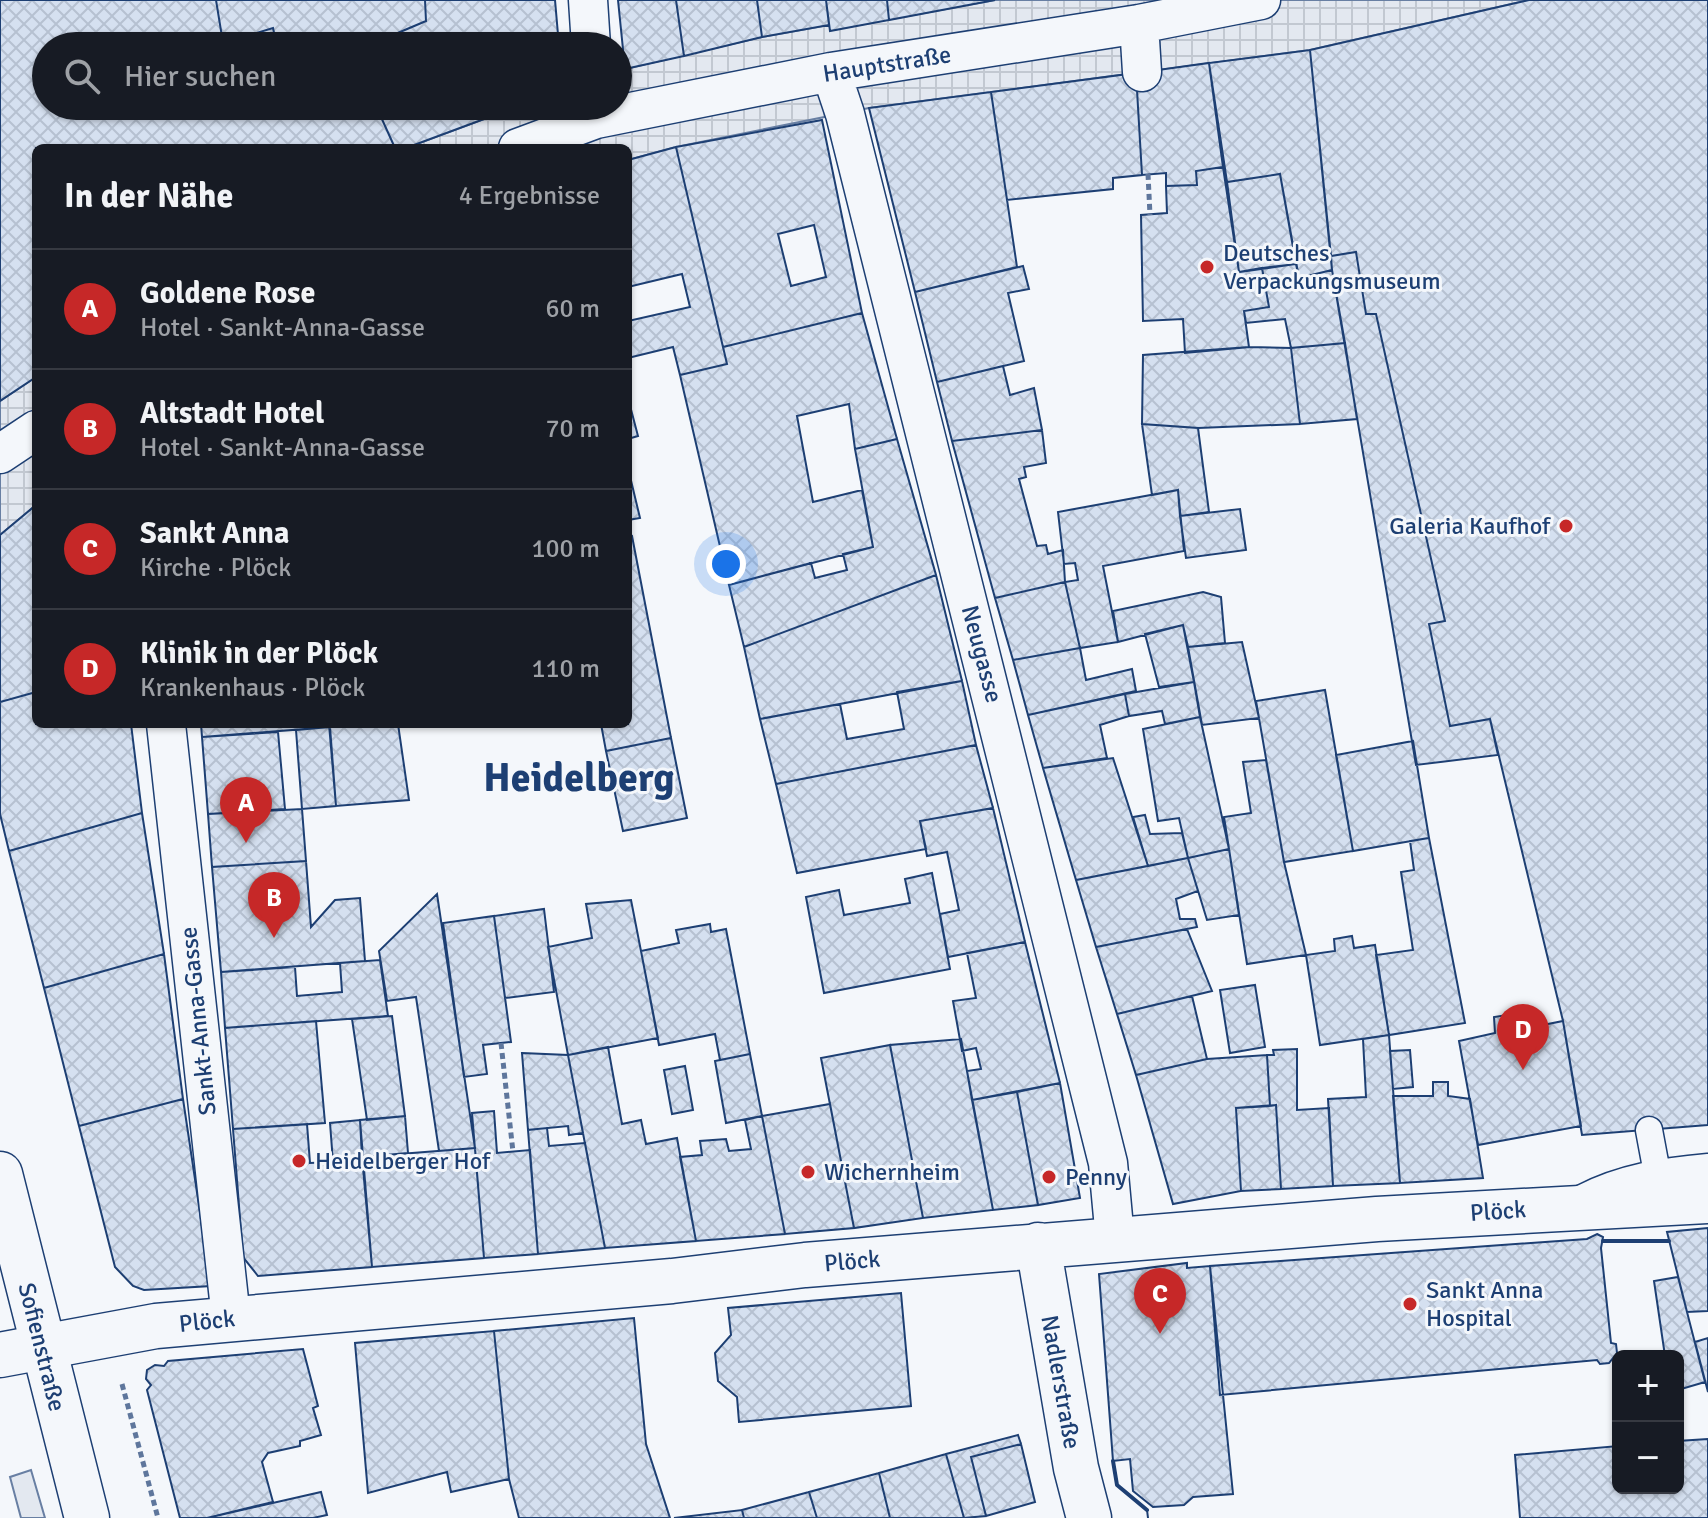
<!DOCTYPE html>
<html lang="de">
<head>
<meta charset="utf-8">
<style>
	:root { --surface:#171b24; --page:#20242c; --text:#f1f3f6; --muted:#9ea1a6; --line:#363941; --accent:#c62828 }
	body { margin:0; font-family:Signika,sans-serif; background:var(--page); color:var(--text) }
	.controls { position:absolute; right:24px; bottom:24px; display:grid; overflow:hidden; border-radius:12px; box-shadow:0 2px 6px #0004 }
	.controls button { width:72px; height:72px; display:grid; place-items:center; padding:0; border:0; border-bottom:2px solid var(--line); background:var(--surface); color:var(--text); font:40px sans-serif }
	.you { position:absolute; left:726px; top:564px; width:28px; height:28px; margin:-20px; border:6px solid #fff; border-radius:50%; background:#1a73e8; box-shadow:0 0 0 12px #1a73e833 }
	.badge { display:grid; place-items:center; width:52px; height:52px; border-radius:50%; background:var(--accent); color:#fff; font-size:26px; font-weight:700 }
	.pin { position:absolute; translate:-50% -66px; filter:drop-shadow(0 2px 4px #0008) }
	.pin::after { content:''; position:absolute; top:42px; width:28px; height:24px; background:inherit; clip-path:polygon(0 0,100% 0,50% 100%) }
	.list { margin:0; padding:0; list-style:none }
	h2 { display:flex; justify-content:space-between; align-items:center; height:104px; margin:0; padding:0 32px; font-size:34px }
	h2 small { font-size:26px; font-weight:400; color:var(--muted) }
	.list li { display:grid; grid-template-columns:52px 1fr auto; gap:24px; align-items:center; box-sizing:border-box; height:120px; padding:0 32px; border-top:2px solid var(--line) }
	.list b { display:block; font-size:30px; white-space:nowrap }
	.list p { margin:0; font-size:26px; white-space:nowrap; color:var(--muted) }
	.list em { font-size:26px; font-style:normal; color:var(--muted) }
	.icon { flex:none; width:44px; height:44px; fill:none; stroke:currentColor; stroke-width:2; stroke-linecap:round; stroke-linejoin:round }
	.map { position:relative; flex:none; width:1708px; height:1518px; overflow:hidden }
	.search { position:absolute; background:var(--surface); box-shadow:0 2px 6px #0004; left:32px; top:32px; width:600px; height:88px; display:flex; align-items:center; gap:20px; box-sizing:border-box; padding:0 28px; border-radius:44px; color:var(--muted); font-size:30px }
	.panel { position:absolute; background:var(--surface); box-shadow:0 2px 6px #0004; left:32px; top:144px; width:600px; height:584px; border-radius:12px }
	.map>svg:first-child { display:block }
	.parking { fill:#e3e8f0; stroke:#687fa3; stroke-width:2 }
	.plaza { fill:url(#plaza-grid); stroke:#687fa3; stroke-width:2 }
	.building { fill:url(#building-cross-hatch); stroke:#1d3f73; stroke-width:2; fill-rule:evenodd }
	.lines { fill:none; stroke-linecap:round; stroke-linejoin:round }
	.service-casing { stroke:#1d3f73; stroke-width:29 }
	.pedestrian-casing { stroke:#1d3f73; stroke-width:41 }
	.minor-casing { stroke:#1d3f73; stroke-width:47 }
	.primary-casing { stroke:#1d3f73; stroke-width:47 }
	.path { stroke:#5e769c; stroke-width:5; stroke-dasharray:6 4; stroke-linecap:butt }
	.service { stroke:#f4f7fb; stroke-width:26 }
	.pedestrian { stroke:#f4f7fb; stroke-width:38 }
	.minor { stroke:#f4f7fb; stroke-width:44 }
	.primary { stroke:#f4f7fb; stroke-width:44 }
	.fence { stroke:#1d3f73; stroke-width:2; stroke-dasharray:10 4; stroke-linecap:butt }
	.wall { stroke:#1d3f73; stroke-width:4 }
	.poi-dot { fill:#c62828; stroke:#f4f7fb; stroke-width:3 }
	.labels { text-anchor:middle; stroke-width:6; stroke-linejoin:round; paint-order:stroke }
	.street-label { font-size:24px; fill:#1d3f73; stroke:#f4f7fb }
	.poi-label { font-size:24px; fill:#1d3f73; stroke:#f4f7fb; text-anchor:start }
	.town-label { font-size:40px; font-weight:bold; fill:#1d3f73; stroke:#f4f7fb }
</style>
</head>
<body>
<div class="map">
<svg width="1708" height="1518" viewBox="0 0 1708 1518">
	<defs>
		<pattern id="plaza-grid" width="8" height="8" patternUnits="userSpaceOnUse" patternTransform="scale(2)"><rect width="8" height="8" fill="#e3e8f0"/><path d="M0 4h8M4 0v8" fill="none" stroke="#c2c8d1"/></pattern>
		<pattern id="building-cross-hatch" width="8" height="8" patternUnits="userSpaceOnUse" patternTransform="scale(2)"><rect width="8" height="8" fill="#d5e0f0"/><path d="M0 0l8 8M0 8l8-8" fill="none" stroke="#b6c1d1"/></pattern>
	</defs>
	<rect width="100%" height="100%" fill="#f4f7fb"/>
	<!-- parking -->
	<path class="parking" d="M31 1470 45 1518H21L10 1477Z"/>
	<!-- plaza -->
	<path class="plaza" d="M995 0H1529L1310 50 869 108 676 147 628 160V148H406L519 106H618V71L625 69 762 37 829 25 831 30Z
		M36 377V505L0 535V401Z"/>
	<!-- building -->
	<path class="building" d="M0 0H216L223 43 273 28 277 46H46V106H376L395 148H36V377L0 401Z
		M216 0H425L426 21 367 46H277L273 28 223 43Z
		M425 0H555L559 46H367L426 21Z
		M618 0H676L684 56 625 69Z
		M676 0H757L762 37 684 56Z
		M757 0H826L829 25 762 37Z
		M826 0H887L889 20 830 31Z
		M887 0H995L889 20Z
		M1529 0H1708V1125L1582 1135 1563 1021 1490 719 1450 726 1429 624 1445 621 1376 314H1366L1356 252 1331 256 1310 50Z
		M1310 50 1332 270 1299 278 1280 174 1227 182 1209 63Z
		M1209 63 1223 167 1196 171 1197 185 1166 186V173L1142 175 1136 73Z
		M1136 73 1142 175 1113 178V189L1007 200 991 92Z
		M991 92 1017 267 915 292 869 108Z
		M376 106H519L406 148H395Z
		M822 120 862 313 723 347 676 147ZM814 225 826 277 791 286 778 234Z
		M676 147 727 364 680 375 673 347 628 358V321L690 307 682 274 628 287V160Z
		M1223 167 1239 272 1262 268 1269 307 1244 311 1249 347 1185 353 1183 319 1143 321 1141 215 1167 213 1166 186 1197 185 1196 171Z
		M1280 174 1296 264 1239 272 1227 182Z
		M1356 252 1366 314H1376L1445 621 1429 624 1450 726 1490 719 1498 755 1416 765 1332 270 1331 256Z
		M1296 264 1299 278 1332 270 1345 343 1291 348 1285 319 1246 323 1244 311 1269 307 1262 268Z
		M1023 266 1029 289 1008 293 1024 361 937 382 915 292Z
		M862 313 897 439 855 449 849 404 797 416 813 502 862 490 873 547 729 585 680 375 727 364 723 347Z
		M1345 343 1357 419 1300 424 1291 348Z
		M1249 347 1291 348 1300 424 1198 428 1142 424 1143 355Z
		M1003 366 1010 395 1034 388 1042 430 952 441 937 382Z
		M628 398 638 436 628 439Z
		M1142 424 1198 428 1209 512 1180 516 1178 490 1152 495Z
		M1042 430 1046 463 1024 467 1026 477 1019 479 1037 546 1046 545 1048 554 1063 550 1065 582 995 598 952 441Z
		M897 439 936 575 744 647 729 585 811 563 815 578 847 570 843 554 873 547 855 449Z
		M628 468 640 518 628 520Z
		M1178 490 1184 551 1103 566 1118 642 1080 648 1065 582 1078 580 1075 563 1064 564 1058 512Z
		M36 505V692L0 702V535Z
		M1240 509 1246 550 1186 558 1180 516Z
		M632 536 671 738 606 751 601 724H628V537Z
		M936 575 962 681 760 719 744 647Z
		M1065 582 1080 648 1013 660 995 598Z
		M1203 592 1221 597 1225 643 1188 647 1183 625 1118 642 1113 611Z
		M1183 625 1194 682 1159 687 1145 634Z
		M1242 642 1259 718 1202 725 1188 647Z
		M1080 648 1086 680 1132 669 1136 691 1028 715 1013 660Z
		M962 681 976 745 776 784 760 719 840 704 847 739 904 729 897 692Z
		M1194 682 1200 717 1165 724 1162 711 1129 716 1125 694Z
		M1325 690 1353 851 1284 862 1256 701Z
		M36 692V724H131L142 813 9 851 0 814V702Z
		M1125 694 1129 716 1100 725 1107 758 1043 768 1028 715Z
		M1200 717 1229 849 1188 858 1179 818 1158 821 1143 729Z
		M201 724H329L330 727 202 737Z
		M329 724H398L409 800 336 806Z
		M330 727 336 806 302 809 296 730Z
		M278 732 285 809 208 814 202 737Z
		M671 738 687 818 623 831 606 751Z
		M1413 741 1429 838 1353 851 1336 755Z
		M976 745 993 808 920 821 926 849 797 873 776 784Z
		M1113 758 1148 866 1076 880 1043 768Z
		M1266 760 1284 862 1306 955 1247 964 1224 817 1251 813 1243 762Z
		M993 808 1025 942 948 957 940 914 959 910 947 852 927 856 920 821Z
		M302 809 306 861 212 867 208 814Z
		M142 813 164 954 44 988 9 851Z
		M1145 815 1150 834 1182 833 1188 858 1148 866 1133 817Z
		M1429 838 1465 1023 1389 1035 1376 955 1413 950 1401 872 1414 870 1410 841Z
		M1229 849 1239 915 1207 920 1188 858Z
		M1188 858 1198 891 1176 899 1180 919H1195L1197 927 1096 947 1076 880Z
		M306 861 311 927 335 900 360 898 365 961 221 972 212 867Z
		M932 873 950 969 824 993 806 897 839 890 844 915 910 903 905 879Z
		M437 894 475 1148 439 1151 416 997 387 1001 379 951Z
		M631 900 658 1038 568 1055 548 947 592 938 586 904Z
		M544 909 554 992 505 998 494 916Z
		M494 916 511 1042 483 1045 487 1074 464 1077 443 923Z
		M710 924 711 932 726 929 750 1054 720 1060 715 1034 659 1045 641 951 679 943 676 930Z
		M1187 929 1212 991 1117 1014 1096 947Z
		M1352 936 1354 948 1375 945 1389 1035 1320 1045 1306 955 1335 951 1334 939Z
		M1025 942 1060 1083 972 1100 967 1071 981 1069 976 1048 962 1051 953 1001 976 998 967 953Z
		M164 954 183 1099 79 1126 44 988Z
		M380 960 388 1016 225 1028 221 972 295 967 297 996 342 992 340 963Z
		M1255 985 1265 1047 1230 1053 1220 990Z
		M1192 996 1207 1059 1136 1075 1117 1014Z
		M1526 1012 1528 1028 1563 1021 1581 1126 1478 1145 1459 1041 1495 1033 1494 1017Z
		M392 1016 405 1116 367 1120 352 1019Z
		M316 1021 325 1123 233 1129 225 1028Z
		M1389 1035 1400 1183 1333 1186 1328 1099 1366 1097 1363 1039Z
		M961 1039 993 1210 923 1218 890 1045Z
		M890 1045 923 1218 854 1228 821 1058Z
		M608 1047 622 1124 641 1120 646 1144 677 1138 696 1241 605 1248 568 1055Z
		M1297 1049V1110L1329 1108 1333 1186 1281 1189 1276 1105 1270 1106 1267 1055H1274L1273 1050Z
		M1410 1050 1413 1087 1393 1089 1390 1051Z
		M522 1053 568 1055 583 1133 569 1135 568 1126 528 1130Z
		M750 1054 762 1116 726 1123 715 1061Z
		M1267 1055 1270 1106 1236 1108 1241 1191 1173 1204 1136 1075 1207 1059Z
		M685 1066 693 1110 672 1114 664 1070Z
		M1433 1082H1448V1096L1470 1099 1483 1178 1400 1183 1393 1096H1433Z
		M1060 1083 1080 1198 1038 1205 1017 1092Z
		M1017 1092 1038 1205 993 1210 972 1100Z
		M183 1099 211 1286 144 1290 133 1286 115 1267 79 1126Z
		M830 1104 854 1228 785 1234 762 1116Z
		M1276 1105 1281 1189 1241 1191 1236 1108Z
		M494 1111 497 1153 530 1150 538 1254 484 1258 472 1113Z
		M405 1116 408 1153 362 1157 360 1120Z
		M762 1116 785 1234 696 1241 680 1157 702 1155 700 1141 726 1139 729 1151 751 1149 745 1120Z
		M360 1120 372 1267 258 1276 243 1257 233 1129 307 1124 310 1163 333 1162 330 1123Z
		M547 1128 549 1146 585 1143 605 1248 538 1254 528 1130Z
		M475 1148 484 1258 372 1267 362 1157Z
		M1708 1228V1311L1687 1312 1667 1232Z
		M1597 1234 1603 1237 1601 1248 1611 1343 1616 1344 1617 1353 1609 1363 1600 1364 1597 1360 1220 1395 1210 1266 1587 1239Z
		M1187 1263V1268L1210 1266 1233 1494 1193 1497 1184 1505 1153 1507 1133 1491 1130 1459 1113 1461 1099 1274Z
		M1678 1277 1705 1382 1678 1390V1356H1665L1654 1281Z
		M901 1293 911 1406 739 1422 737 1397 718 1381 715 1353 731 1335 728 1308Z
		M634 1318 646 1444 670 1518H519L509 1479 494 1331Z
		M494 1331 509 1479 451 1492 447 1472 368 1493 355 1343Z
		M1708 1338V1392L1695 1342Z
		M303 1349 318 1406 313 1408 321 1435 300 1441V1446L268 1453 262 1462 273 1502 207 1518H180L147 1390 151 1385 146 1379 147 1370 155 1365 164 1366 168 1361Z
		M1018 1435 1021 1444 971 1457 986 1516 964 1518 946 1454Z
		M1708 1439V1518H1520L1515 1455 1618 1446V1488H1678V1441Z
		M1021 1444 1035 1502 986 1516 971 1457Z
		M946 1454 964 1518H890L879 1473Z
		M879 1473 890 1518H817L809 1492Z
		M321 1492 327 1515 313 1518H207Z
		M809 1492 817 1518H744L742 1510Z
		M742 1510 744 1518H674Z"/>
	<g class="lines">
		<!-- service casing -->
		<g class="service-casing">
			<path id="service" d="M1649 1130 1660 1189
				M1582 1198C1622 1177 1664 1171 1708 1167"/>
		</g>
		<!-- pedestrian casing -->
		<g class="pedestrian-casing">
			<path id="pedestrian" d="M588 0 591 46
				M1139 24 1142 72
				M831 72 845 114 1108 1163 1115 1239
				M518 148 596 119 831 72 1139 24 1261 0
				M0 454 36 430
				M166 724 231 1318"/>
		</g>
		<!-- minor casing -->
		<g class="minor-casing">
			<path id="minor" d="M1038 1245 1076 1468 1089 1518
				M0 1355 156 1326 672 1281 805 1265 1377 1219 1708 1201"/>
		</g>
		<!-- primary casing -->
		<g class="primary-casing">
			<path id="primary" d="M0 1174 87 1518"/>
		</g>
		<!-- path -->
		<path class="path" d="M1148 174 1150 215
			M501 1043 513 1152
			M122 1384 158 1518"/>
		<!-- service -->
		<use href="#service" class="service"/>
		<!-- pedestrian -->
		<use href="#pedestrian" class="pedestrian"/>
		<!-- minor -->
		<use href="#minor" class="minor"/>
		<!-- primary -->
		<use href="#primary" class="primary"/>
		<!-- fence -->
		<path class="fence" d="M1147 1510 1148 1518"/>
		<!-- wall -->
		<path class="wall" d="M1603 1241H1669
			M1113 1461 1117 1485 1147 1510"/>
	</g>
	<!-- markers -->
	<g class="poi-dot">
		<circle cx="1207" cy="267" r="8"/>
		<circle cx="1566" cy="526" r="8"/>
		<circle cx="299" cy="1161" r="8"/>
		<circle cx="808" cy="1172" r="8"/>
		<circle cx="1049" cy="1177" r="8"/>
		<circle cx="1410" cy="1304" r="8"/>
	</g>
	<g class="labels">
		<!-- street labels -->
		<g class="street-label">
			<text transform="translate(887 64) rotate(-9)" y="8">Hauptstraße</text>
			<text transform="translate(982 654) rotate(75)" y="8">Neugasse</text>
			<text transform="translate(198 1021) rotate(-96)" y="8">Sankt-Anna-Gasse</text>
			<text transform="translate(1498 1211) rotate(-4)" y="8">Plöck</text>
			<text transform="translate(852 1261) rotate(-5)" y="8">Plöck</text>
			<text transform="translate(207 1321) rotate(-6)" y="8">Plöck</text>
			<text transform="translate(42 1347) rotate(76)" y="8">Sofienstraße</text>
			<text transform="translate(1061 1382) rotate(80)" y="8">Nadlerstraße</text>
		</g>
		<!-- poi labels -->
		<g class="poi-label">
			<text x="1223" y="261">Deutsches<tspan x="1223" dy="28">Verpackungsmuseum</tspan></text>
			<text x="1550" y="534" text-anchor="end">Galeria Kaufhof</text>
			<text x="315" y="1169">Heidelberger Hof</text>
			<text x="824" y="1180">Wichernheim</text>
			<text x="1065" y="1185">Penny</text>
			<text x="1426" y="1298">Sankt Anna<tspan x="1426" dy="28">Hospital</tspan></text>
		</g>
		<!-- town labels -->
		<g class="town-label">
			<text x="579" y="791">Heidelberg</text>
		</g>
	</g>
</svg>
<div class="controls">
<button>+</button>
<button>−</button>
</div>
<div class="you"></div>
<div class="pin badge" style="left:246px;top:843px">A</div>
<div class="pin badge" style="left:274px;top:938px">B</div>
<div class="pin badge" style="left:1160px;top:1334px">C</div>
<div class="pin badge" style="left:1523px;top:1070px">D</div>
<div class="search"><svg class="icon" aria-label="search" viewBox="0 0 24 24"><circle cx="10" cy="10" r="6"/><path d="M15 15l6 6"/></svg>Hier suchen</div>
<section class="panel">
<h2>In der Nähe<small>4 Ergebnisse</small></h2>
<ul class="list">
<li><span class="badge">A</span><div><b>Goldene Rose</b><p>Hotel · Sankt-Anna-Gasse</p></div><em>60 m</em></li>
<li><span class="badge">B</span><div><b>Altstadt Hotel</b><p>Hotel · Sankt-Anna-Gasse</p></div><em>70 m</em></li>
<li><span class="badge">C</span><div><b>Sankt Anna</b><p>Kirche · Plöck</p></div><em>100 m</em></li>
<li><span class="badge">D</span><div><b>Klinik in der Plöck</b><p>Krankenhaus · Plöck</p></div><em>110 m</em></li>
</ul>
</section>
</div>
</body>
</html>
